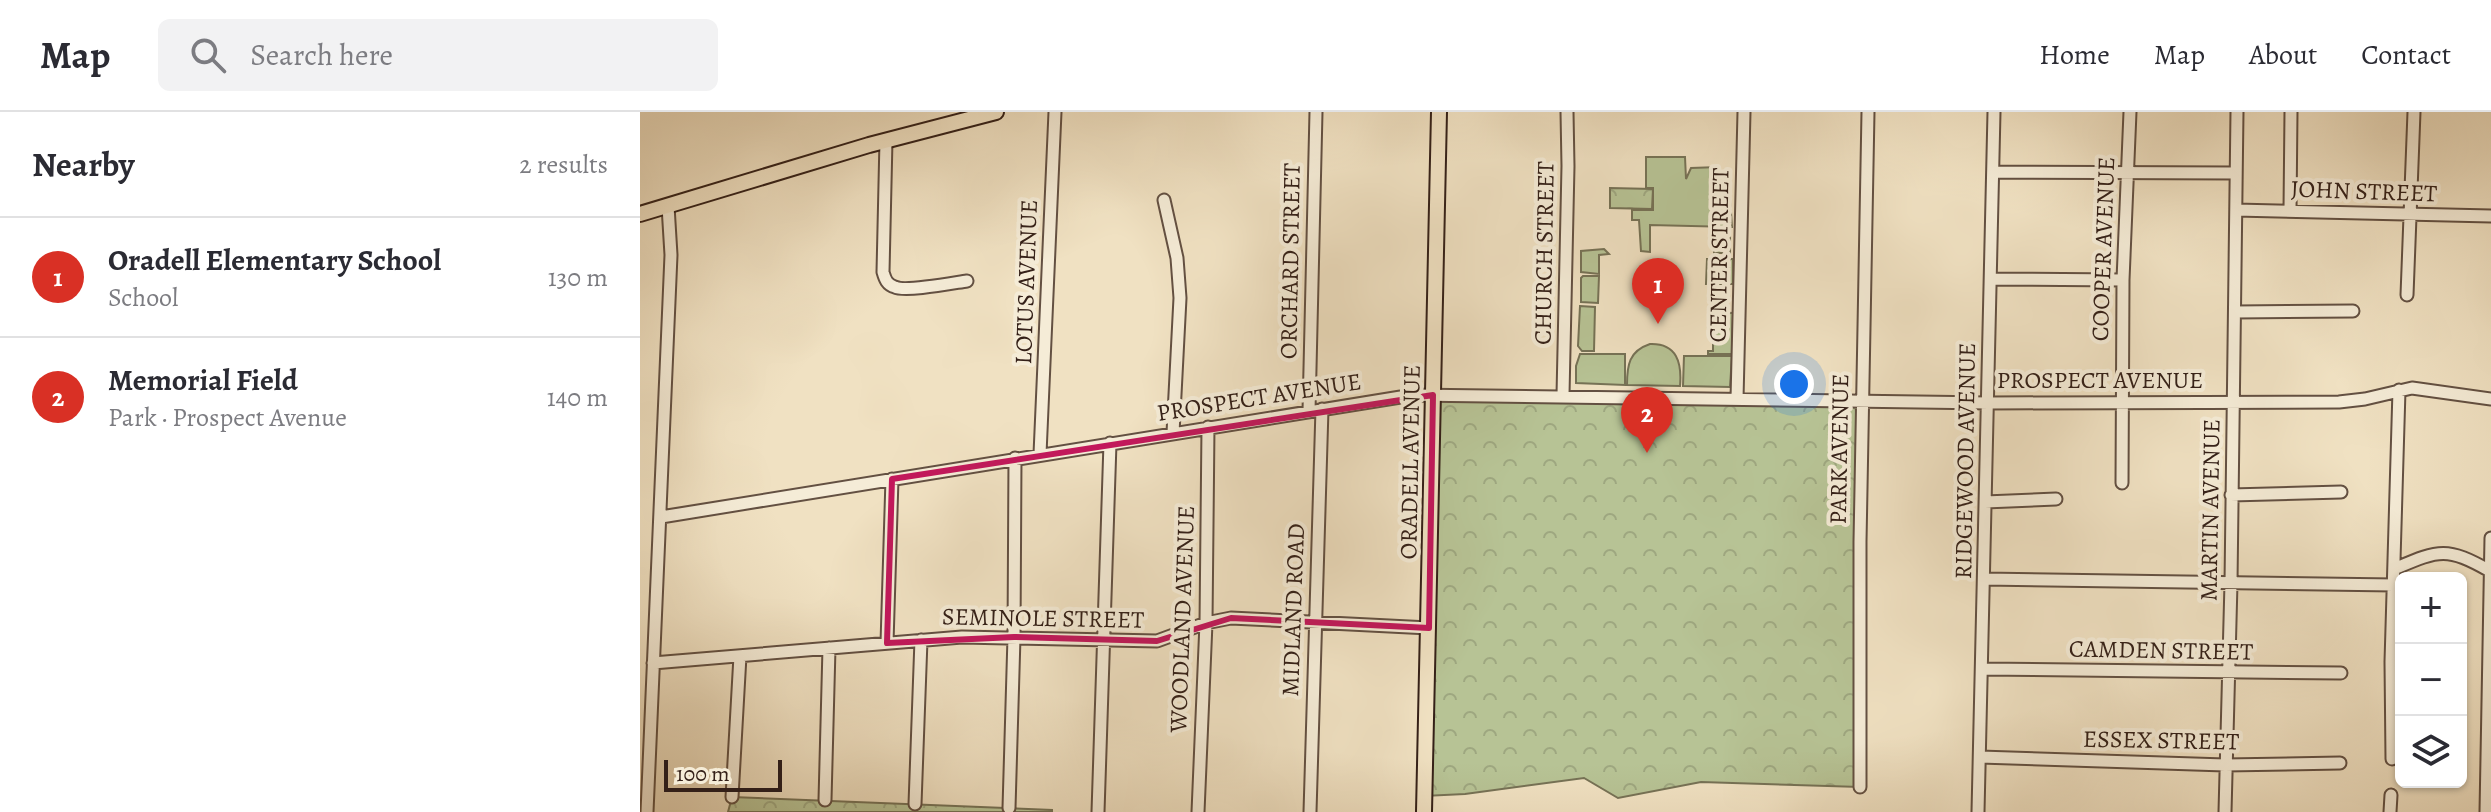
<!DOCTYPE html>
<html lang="en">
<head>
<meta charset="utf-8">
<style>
	:root { --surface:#fff; --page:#f2f2f3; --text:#2b2b33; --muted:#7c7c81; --line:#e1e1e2; --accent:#d93025 }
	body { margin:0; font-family:Alegreya,serif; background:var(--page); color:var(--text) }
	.controls { position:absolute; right:24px; bottom:24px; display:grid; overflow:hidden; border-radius:12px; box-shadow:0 2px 6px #0004 }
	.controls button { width:72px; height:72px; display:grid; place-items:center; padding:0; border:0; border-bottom:2px solid var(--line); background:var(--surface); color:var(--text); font:40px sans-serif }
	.scale { position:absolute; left:24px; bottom:20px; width:118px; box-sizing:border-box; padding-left:8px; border:4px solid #342018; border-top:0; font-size:22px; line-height:28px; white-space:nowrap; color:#342018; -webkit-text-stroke:6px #f5ecd7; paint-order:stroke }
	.you { position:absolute; left:1154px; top:272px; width:28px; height:28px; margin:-20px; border:6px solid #fff; border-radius:50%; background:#1a73e8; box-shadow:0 0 0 12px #1a73e833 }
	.badge { display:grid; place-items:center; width:52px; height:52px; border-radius:50%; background:var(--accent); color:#fff; font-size:26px; font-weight:700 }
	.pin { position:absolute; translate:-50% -66px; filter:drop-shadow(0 2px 4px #0008) }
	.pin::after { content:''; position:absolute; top:42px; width:28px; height:24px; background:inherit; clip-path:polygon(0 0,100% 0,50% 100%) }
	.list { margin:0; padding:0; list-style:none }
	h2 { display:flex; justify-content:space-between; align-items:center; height:104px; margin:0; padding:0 32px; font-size:34px }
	h2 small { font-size:26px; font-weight:400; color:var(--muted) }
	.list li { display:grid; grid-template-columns:52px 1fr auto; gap:24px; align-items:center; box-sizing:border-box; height:120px; padding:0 32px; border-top:2px solid var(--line) }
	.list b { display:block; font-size:30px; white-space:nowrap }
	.list p { margin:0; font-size:26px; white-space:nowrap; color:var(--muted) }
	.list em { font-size:26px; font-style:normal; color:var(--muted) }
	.icon { flex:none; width:44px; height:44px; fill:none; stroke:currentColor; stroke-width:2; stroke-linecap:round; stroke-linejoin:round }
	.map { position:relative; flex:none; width:1851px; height:700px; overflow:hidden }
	header { display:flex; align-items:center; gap:48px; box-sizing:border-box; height:112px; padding:0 40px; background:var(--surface); border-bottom:2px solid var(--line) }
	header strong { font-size:38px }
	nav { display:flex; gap:44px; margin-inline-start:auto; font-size:28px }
	.search { width:560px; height:72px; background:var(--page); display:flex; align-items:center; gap:20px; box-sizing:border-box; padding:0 28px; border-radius:12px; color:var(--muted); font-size:30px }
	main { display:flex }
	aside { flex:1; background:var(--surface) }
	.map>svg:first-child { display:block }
	.green { fill:#b7c395; stroke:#767256; stroke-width:2 }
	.forest { fill:url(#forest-crowns); stroke:#767256; stroke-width:2 }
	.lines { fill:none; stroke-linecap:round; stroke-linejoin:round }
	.minor-casing { stroke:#635042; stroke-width:15 }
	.major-casing { stroke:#342018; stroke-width:18 }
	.minor { stroke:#f5ecd7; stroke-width:11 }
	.major { stroke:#f0e1c2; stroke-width:14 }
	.marked { fill:none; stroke:#c2185b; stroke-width:6; stroke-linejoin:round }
	.labels { text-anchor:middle; stroke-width:8; stroke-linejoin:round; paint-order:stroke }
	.street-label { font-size:24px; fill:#342018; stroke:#f5ecd7 }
</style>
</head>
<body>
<header>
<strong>Map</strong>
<div class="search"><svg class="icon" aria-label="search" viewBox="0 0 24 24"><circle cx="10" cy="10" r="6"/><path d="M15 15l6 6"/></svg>Search here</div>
<nav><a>Home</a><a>Map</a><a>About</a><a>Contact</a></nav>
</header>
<main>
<aside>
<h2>Nearby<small>2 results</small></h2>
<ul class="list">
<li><span class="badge">1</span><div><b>Oradell Elementary School</b><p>School</p></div><em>130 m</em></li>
<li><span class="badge">2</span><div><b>Memorial Field</b><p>Park · Prospect Avenue</p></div><em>140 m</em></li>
</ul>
</aside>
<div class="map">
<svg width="1851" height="700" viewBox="0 0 1851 700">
	<defs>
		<pattern id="forest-crowns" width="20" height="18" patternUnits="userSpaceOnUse" patternTransform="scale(2)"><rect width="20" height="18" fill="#b7c395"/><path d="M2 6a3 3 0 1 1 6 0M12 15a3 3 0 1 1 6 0" fill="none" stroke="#9ea780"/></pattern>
	</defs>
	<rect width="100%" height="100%" fill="#f0e1c2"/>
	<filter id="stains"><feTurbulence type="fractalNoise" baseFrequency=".0025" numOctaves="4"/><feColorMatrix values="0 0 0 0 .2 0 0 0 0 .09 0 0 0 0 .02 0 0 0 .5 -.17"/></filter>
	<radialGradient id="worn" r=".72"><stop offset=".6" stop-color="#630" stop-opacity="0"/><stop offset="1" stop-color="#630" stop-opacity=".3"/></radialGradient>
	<!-- green -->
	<path class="green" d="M1006 45H1045L1046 67 1051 56 1079 55 1080 83 1069 88 1090 85 1092 115 1010 113V140L1001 139 999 108H992V98H1013V76H1006Z
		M1074 116H1090V141H1074Z
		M964 137 969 142 959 143V162L941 160V139Z
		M1067 147H1093V172H1066Z
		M943 164H959L958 191 941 190V166Z
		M940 194 955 195 954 239H942L938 234Z
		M1073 200 1093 201 1092 242H1068V239H1073Z
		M1010 232C1037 231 1042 251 1040 274L987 273C987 253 989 239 1010 232Z
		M940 242H985V273L936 271V254Z
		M1044 244H1092L1090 275 1043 274Z"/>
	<!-- forest -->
	<path class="forest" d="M970 76 1013 77 1012 97 970 96Z
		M793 283 1222 289 1220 675 1061 670 978 686 944 666 825 682 784 684Z
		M92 685 412 698V700H88Z"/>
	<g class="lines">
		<!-- minor casing -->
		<g class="minor-casing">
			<path id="minor" d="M246 28 243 160C245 167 247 173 255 175 265 180 313 171 327 169
				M1353 60 1596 61
				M524 88 537 146 540 186 533 321
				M1596 98 1851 104
				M1650 98 1651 0
				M1351 167 1483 168
				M1767 183 1774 0
				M1595 200 1713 199
				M923 283 928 54 927 0
				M1097 287 1104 0
				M669 299 676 0
				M400 342 415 0
				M1482 371 1483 168 1490 0
				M1591 383 1701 380
				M1345 390 1416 387
				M21 405 773 283 1349 291 1699 290 1725 287 1772 276 1851 287
				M1754 457C1799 438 1806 434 1850 459
				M1344 467 1754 473
				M247 531 252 367
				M13 551 322 525 517 529 566 511 591 506 789 516
				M1342 557 1701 561
				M1340 645 1585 653 1700 651
				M1752 647 1751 550 1759 278
				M1220 675V430L1228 0
				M92 685 100 544
				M185 688 189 536
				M275 692 281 528
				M369 696 374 525 375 346
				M7 700 31 143 28 94
				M458 700 470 331
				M558 700 566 511 568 315
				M670 700 682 297
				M1338 700 1354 0
				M1585 700 1591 471 1597 0
				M1750 700 1751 683
				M1846 700 1851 426"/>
		</g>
		<!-- major casing -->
		<g class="major-casing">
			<path id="major" d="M0 102 229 33 356 0
				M784 700 799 0"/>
		</g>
		<!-- minor -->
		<use href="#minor" class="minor"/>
		<!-- major -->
		<use href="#major" class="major"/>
	</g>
	<!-- marked area -->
	<path class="marked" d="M793 283 789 516 591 506 517 529 374 525 247 531 252 367Z"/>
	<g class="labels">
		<!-- street labels -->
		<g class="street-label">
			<text transform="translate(1724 79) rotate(2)" y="8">JOHN STREET</text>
			<text transform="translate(1463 137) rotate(-88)" y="8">COOPER AVENUE</text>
			<text transform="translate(904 141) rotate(-89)" y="8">CHURCH STREET</text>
			<text transform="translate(1079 143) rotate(-89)" y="8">CENTER STREET</text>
			<text transform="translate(650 149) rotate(-89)" y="8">ORCHARD STREET</text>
			<text transform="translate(386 170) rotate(-88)" y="8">LOTUS AVENUE</text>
			<text x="1460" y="276">PROSPECT AVENUE</text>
			<text transform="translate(619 285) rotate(-9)" y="8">PROSPECT AVENUE</text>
			<text transform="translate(1199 337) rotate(-89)" y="8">PARK AVENUE</text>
			<text transform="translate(1325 349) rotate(-89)" y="8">RIDGEWOOD AVENUE</text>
			<text transform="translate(770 350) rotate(-89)" y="8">ORADELL AVENUE</text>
			<text transform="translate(1570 398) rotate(-89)" y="8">MARTIN AVENUE</text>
			<text transform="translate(653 498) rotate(-88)" y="8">MIDLAND ROAD</text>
			<text transform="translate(403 506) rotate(1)" y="8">SEMINOLE STREET</text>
			<text transform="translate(542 507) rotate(-88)" y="8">WOODLAND AVENUE</text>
			<text transform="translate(1521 538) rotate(1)" y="8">CAMDEN STREET</text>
			<text transform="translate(1521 628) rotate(1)" y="8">ESSEX STREET</text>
		</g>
	</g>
	<rect width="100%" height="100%" filter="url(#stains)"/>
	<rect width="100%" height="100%" fill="url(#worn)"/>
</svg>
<div class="controls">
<button>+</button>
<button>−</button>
<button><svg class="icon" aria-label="layers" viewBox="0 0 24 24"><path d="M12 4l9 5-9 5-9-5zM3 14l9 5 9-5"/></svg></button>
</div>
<div class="scale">100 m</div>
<div class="you"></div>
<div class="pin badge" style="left:1018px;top:212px">1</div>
<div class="pin badge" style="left:1007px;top:341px">2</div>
</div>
</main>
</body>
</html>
